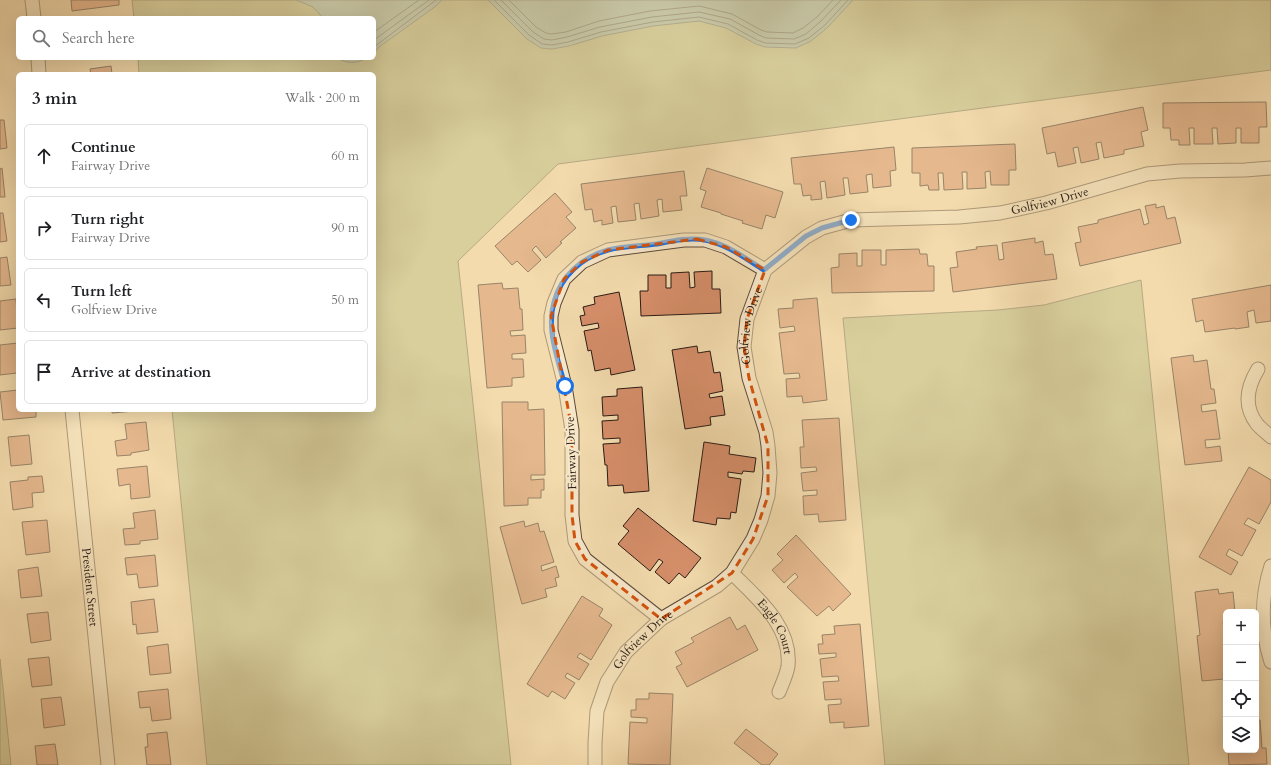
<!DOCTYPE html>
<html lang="en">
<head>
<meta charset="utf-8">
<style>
	:root { --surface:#fff; --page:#f2f2f2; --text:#202124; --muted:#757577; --line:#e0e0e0 }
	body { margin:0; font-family:Cardo,serif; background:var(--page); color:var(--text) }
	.controls { position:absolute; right:12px; bottom:12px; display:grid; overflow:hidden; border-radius:6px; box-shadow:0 4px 16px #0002 }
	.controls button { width:36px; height:36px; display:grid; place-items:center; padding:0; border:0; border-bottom:1px solid var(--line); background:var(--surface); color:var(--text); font:20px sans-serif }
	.stop { position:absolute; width:12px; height:12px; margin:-9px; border:3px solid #1a73e8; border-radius:50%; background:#fff }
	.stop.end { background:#1a73e8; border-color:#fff; box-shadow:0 1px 4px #0008 }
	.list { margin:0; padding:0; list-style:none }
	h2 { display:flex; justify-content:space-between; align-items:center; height:52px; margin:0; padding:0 16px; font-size:17px }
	h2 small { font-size:13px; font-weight:400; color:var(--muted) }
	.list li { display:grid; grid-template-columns:26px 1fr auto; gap:12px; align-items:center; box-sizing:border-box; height:64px; margin:0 8px 8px; padding:0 8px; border:1px solid var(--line); border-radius:6px }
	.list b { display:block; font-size:15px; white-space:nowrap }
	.list p { margin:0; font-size:13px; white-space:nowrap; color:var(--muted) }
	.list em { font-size:13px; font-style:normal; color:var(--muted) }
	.icon { flex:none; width:22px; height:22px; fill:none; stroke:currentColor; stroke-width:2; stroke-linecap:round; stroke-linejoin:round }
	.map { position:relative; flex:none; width:1271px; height:765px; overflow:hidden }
	.search { position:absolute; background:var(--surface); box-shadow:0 4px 16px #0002; left:16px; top:16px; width:360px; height:44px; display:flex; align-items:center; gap:10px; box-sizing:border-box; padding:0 14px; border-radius:6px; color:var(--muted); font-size:15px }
	.panel { position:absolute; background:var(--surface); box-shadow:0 4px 16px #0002; left:16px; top:72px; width:360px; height:340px; border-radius:6px }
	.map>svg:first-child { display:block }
	.green { fill:#b9c08b; stroke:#726e50 }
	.water { fill:#9bbbab; stroke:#6e7b6f }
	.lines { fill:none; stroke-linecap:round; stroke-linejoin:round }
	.shore { stroke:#626b60; stroke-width:1 }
	.building { fill:#d58e69; stroke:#2a1b15 }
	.minor-casing { stroke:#5c4b3b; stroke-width:15 }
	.minor { stroke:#f7e8ca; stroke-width:13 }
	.route { stroke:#1a73e8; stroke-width:5 }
	.marked { fill:none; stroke:#d5530d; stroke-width:3; stroke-dasharray:8 5; stroke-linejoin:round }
	.labels { text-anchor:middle; stroke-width:4; stroke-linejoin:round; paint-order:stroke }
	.street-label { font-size:12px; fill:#2a1b15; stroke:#f7e8ca }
</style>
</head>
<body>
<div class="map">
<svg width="1271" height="765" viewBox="0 0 1271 765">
	<rect width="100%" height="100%" fill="#f3dbad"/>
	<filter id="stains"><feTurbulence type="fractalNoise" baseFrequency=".005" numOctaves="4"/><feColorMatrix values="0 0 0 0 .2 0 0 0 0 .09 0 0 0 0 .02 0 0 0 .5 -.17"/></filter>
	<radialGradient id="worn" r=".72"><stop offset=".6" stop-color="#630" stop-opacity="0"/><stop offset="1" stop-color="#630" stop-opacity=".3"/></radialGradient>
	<!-- green -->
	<path class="green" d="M132 0H1271V70L558 164 458 261 511 765H207L172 410H374V74H139L138 58H374V18H134Z
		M1141 280 1189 765H885L843 318 998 310 1044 305Z
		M0 659 11 765H0Z"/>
	<!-- water -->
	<path class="water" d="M296 0H442L436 6 379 47 374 53V18H323L313 7Z
		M488 0H853L827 28 811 41 796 48 765 47 756 44 726 28 699 21 653 26 602 36 569 46 552 49 541 48 527 39Z
		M337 58H367C355 64 348 64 337 58Z"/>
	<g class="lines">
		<!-- shore -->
		<path class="shore" d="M494 0 529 35 542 44 552 45 568 42 601 32 653 22 699 17 728 24 757 40 765 43 795 44 809 38 825 25 848 0
			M501 0 533 32 544 39 552 40 567 37 600 27 652 17 699 12 730 19 759 35 766 38 794 39 806 34 821 21 841 0
			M509 0 536 27 546 33 551 34 566 32 599 21 650 11 699 6 732 14 761 30 767 32 793 33 803 28 817 17 833 0
			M374 32 419 0
			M374 40 429 0
			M374 47 436 0"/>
	</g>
	<!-- building -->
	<path class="building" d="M71 0H119V5L72 11Z
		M111 66 112 74H91L90 69Z
		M1266 102 1267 127H1259V143H1241V128H1236V143L1218 144 1217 128H1212L1213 144H1194V128H1189L1190 145H1179V140H1171L1170 128H1163V103Z
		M1143 107 1148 130 1141 132 1144 146 1124 150V154L1104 158 1101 142 1096 143 1099 159 1081 163 1078 147 1073 148 1076 163 1058 167 1055 152 1047 154 1042 128Z
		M0 120H4L7 148 0 149Z
		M1015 144 1016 170H1009V185H991L990 171 985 172 986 188 967 189V172H962L963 189 944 190 943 173H938L939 190H929L928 185 920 186V173H912V148Z
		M894 147 896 170 890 171 891 186 873 188 872 174 866 175 868 192 850 194 848 178H843L845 195 827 198 825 181 820 182 822 199 811 200V195L803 196 801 184H794L791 158Z
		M2 168 5 197H0V169Z
		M707 168 783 192 775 218 766 215 762 229 742 223 743 221 721 214V213L701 207 706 191 700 189Z
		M684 171 687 196H680L682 210 663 212 662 199 657 200 659 216 641 219 639 203 634 204 636 220 618 222 616 206 611 207 613 223 602 225V220L594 222 592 209 585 210 581 184Z
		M555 193 572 212 566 217 576 228 560 242 562 243 546 258 536 246 532 250 541 260 528 272 517 261 512 265 495 246Z
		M1156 204V208L1164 206 1167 219 1175 217 1181 243 1080 266 1075 243 1081 242 1078 227 1098 223V220L1140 209 1144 225 1149 223 1145 206Z
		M0 213H3L7 241 0 242Z
		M1035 238V243L1043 241 1045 255 1053 254 1057 279 953 292 950 268 958 267 956 252 977 249 976 247 997 245 999 260 1004 259 1002 243Z
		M919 249 920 254H927L928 266H934V291L832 293 831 268 839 267V254L857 253V266H862V250H881V265H886V250Z
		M7 257 11 285 0 286V258Z
		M712 271V289H720L721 313 641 316 640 291H648V275H666V288H671V273L689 272 690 288 695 287 694 272Z
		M502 283 503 289 518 288 520 309H522L523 330 510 331 511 336 525 335 526 353 512 354V359H523L524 377 512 378V386L487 388 478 285Z
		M1271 285V321L1256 323 1254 310 1247 312 1249 327 1235 329V328L1205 332 1203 320 1196 322 1192 299Z
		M619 292 635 370 611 375 610 368 595 371 591 350 588 351 584 331 599 328 598 323 582 326 580 316 585 315 583 307 595 304 594 297Z
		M817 298 827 400 803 403 802 396 787 397 786 379 800 378 799 373 784 374 779 333 795 331 794 326 780 328 778 309 793 308V300Z
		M16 299 18 328 0 330V301Z
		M18 343V375L17 373 0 375V345Z
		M697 346 698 353 710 351 714 373 720 372 723 391 709 394 710 398 722 396 725 415 710 417 711 425 685 429 672 350Z
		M1193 355 1194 362 1207 360 1211 389H1214L1216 403 1201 405 1202 412 1216 410 1220 439 1205 440 1206 448 1220 446 1222 461 1185 465 1171 358Z
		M642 387 649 491 624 493 623 485 608 486 607 465H605L603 444 620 443V438L603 439 602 421 618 420V415L603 416 602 397 617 396V389Z
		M18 390V410H36V417L3 420 0 392Z
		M502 402H528V410L544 409 545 475H531V480L544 479V490H541V498H528V505L504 506Z
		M112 410H135V411L112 413Z
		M839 418 846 520 819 522 818 514 804 515 803 496 817 495V490L803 491 801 473 817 471 816 467 801 468 800 447H804L802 420Z
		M146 422 149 450 131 453V455L117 456 115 441 127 439 125 424Z
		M29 435 32 464 11 466 8 437Z
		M704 442 730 446 729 454 756 458 754 472 743 471 742 474 728 472V477L741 479 736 513 731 512 730 519 717 518 716 525 693 521Z
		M147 466 150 497 131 499 130 484 119 486 117 469Z
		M1249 467 1271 480V502L1259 524 1248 518 1244 524 1256 530 1242 556 1229 549 1226 555 1238 562 1231 575 1199 557Z
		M42 476 44 492 32 493 33 507 13 510 10 482 28 480V477Z
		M638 508 701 558 685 578 679 573 669 584 655 572 663 562 659 559 650 571 618 544 629 531 623 526Z
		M155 510 158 539 140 541V544L125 545 123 529 135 528 133 513Z
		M47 520 50 552 26 555 22 522Z
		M524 521 525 527 538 523 540 532 544 531 554 562 541 566 542 571 556 566 559 577 555 578 557 586 545 589 547 597 522 604 500 527Z
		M796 535 851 594 833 611 829 606 817 616 787 587 798 577 795 573 784 583 772 570 783 560 777 554Z
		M155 555 158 586 139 588 137 574 127 575 125 558Z
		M38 567 42 596 21 598 18 570Z
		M1218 589 1219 594 1233 592 1235 612H1226V622H1223L1224 629H1226V673H1223L1224 679 1202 681 1197 636 1200 635 1195 592Z
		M582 596 603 609 599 616 612 625 591 660 580 653 577 657 589 664 579 680 567 673 565 677 575 683 565 699 552 691 548 697 527 684Z
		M154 599 158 632 137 634 136 624 133 625 131 602Z
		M48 612 51 640 31 643 27 614Z
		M730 617 737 630 745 625 758 650 687 687 676 667 682 664 675 652 694 642 691 638Z
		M860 624 869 726 844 728V722L830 723 828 705 841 704V699L825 700 823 682 839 681 838 676 822 677 820 659 836 657V653L819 654 818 644H823L822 635 835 634 834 626Z
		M168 644 171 673 150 675 147 647Z
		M49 657 52 685 32 687 28 659Z
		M168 689 171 719 152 721 150 707 140 708 138 692Z
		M649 693 673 694 670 765 628 764 630 722 647 723V718L631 717V710H636V699H649Z
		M61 697 65 725 44 728 41 699Z
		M1256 720H1260L1262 748H1266L1267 764 1229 765 1228 750H1256Z
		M746 729 778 754 769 765H762L734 743Z
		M167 732 171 765H147L145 747H148L147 734Z
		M55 744 58 765H37L35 746Z"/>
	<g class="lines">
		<!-- minor casing -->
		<g class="minor-casing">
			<g id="minor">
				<path d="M32 0 34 18"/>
				<path d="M38 58 39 74"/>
				<path d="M1258 369C1247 387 1243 406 1257 424 1261 429 1267 433 1271 437"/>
				<path id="s1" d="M72 410 108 765"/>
				<path d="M1271 566C1261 597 1261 631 1271 662"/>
				<path id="s2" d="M732 573C757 598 792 626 788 666 787 674 782 684 779 692"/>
				<path d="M661 619 585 559 575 541 572 515V430L565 386 551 330V316L554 303 564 279 582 262 608 250 684 240H705L726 247 765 270"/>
				<path id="s3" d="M595 765V743L597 711 607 682 626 652 661 619 717 586 732 573 753 539 761 520 768 496 770 473 768 446 766 432 749 378 744 347 747 319 765 270 806 237 822 228 851 220 959 217 1000 213 1046 203 1147 174 1180 171 1245 170 1271 168"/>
			</g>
		</g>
		<!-- minor -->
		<use href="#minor" class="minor"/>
	</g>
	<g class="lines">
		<!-- route -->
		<path class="route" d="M565 386C558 359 546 330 554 302 561 276 582 257 608 250 624 246 641 246 657 244 672 241 690 237 705 240 727 244 746 259 764 270L806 236 822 228 851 220"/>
	</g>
	<!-- marked area -->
	<path d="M0 0H1271V765H0ZM697 239 726 247 765 270 747 319 744 347 749 378 768 446V496L753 539 732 573 661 619 585 559 575 541 572 515V430L551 316 564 279 582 262 608 250Z" fill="#f3dbad" fill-opacity=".55" fill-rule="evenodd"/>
	<path class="marked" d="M697 239 726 247 765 270 747 319 744 347 749 378 768 446V496L753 539 732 573 661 619 585 559 575 541 572 515V430L551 316 564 279 582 262 608 250Z"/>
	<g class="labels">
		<!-- street labels -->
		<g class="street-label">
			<text dy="4" stroke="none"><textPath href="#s3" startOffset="873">Golfview Drive</textPath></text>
			<text dy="4" stroke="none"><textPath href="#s3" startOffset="513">Golfview Drive</textPath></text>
			<text transform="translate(571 453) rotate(-92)" y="4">Fairway Drive</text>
			<text dy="4" stroke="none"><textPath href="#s1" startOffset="178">President Street</textPath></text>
			<text dy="4" stroke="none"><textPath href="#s2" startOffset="70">Eagle Court</textPath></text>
			<text dy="4" stroke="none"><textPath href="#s3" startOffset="141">Golfview Drive</textPath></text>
		</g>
	</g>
	<rect width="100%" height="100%" filter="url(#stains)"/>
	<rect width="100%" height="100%" fill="url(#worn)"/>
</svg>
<div class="controls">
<button>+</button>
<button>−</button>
<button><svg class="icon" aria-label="locate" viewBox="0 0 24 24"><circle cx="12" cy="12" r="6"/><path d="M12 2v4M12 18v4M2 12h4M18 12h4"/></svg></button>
<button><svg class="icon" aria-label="layers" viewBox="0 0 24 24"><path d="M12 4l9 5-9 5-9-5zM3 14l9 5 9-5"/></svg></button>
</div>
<div class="stop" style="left:565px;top:386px"></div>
<div class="stop end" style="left:851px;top:220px"></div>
<div class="search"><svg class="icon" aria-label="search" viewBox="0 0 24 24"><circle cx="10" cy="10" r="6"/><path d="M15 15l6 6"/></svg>Search here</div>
<section class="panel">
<h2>3 min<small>Walk · 200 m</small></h2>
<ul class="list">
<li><svg class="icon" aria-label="ahead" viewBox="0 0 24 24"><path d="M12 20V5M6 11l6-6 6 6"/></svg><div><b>Continue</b><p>Fairway Drive</p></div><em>60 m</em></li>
<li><svg class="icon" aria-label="right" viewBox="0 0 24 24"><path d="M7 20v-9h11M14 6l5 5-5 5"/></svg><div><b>Turn right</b><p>Fairway Drive</p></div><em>90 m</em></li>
<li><svg class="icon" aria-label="left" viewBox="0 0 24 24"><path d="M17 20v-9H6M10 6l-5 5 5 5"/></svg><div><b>Turn left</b><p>Golfview Drive</p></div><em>50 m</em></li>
<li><svg class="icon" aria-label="arrive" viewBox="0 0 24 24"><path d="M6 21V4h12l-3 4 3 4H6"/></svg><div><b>Arrive at destination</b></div></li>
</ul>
</section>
</div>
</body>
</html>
